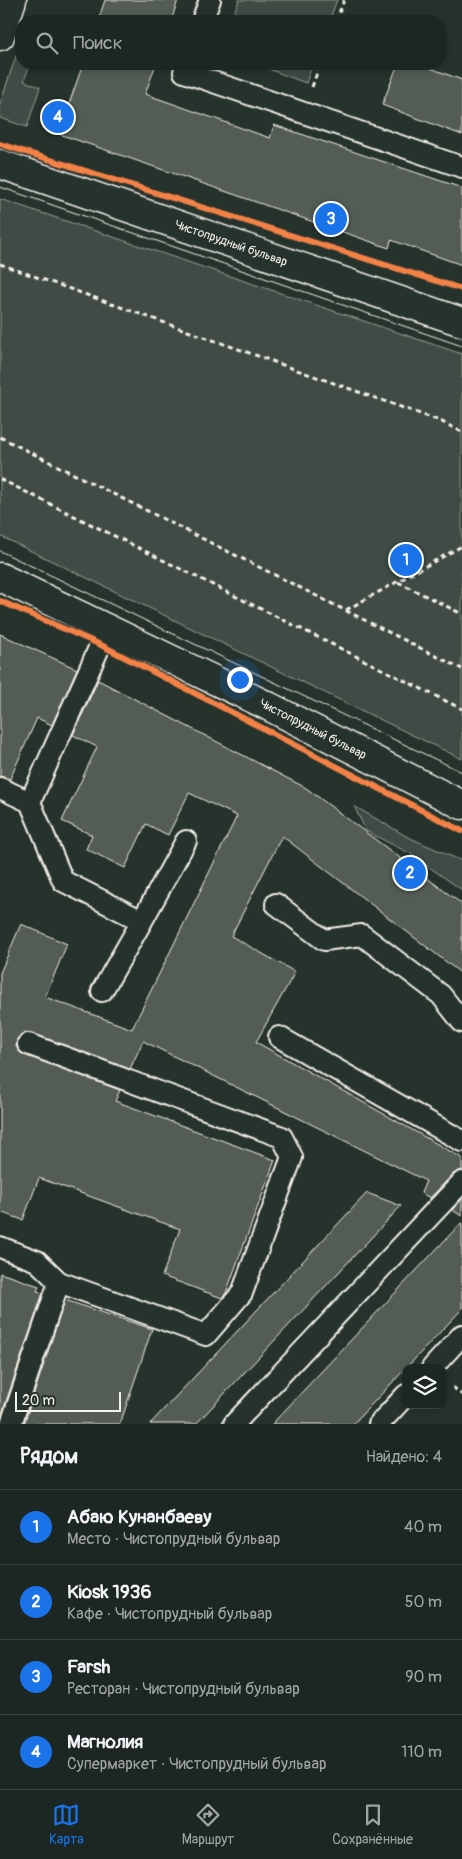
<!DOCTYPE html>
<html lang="ru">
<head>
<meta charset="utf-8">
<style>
	:root { --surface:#1c2622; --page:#252e2a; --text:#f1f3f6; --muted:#a0a5a5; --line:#3a4340; --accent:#1a73e8 }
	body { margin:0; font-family:Pangolin,sans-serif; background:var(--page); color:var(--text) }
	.controls { position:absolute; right:15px; bottom:15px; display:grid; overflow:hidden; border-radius:10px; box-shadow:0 2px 8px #0003 }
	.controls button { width:45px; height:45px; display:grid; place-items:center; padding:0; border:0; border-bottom:1px solid var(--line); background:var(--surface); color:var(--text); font:25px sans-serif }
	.scale { position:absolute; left:15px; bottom:12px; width:106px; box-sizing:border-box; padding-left:5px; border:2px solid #f4f1e8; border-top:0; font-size:14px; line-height:18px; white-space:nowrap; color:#f4f1e8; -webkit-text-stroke:4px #26332d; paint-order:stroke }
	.you { position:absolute; left:239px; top:679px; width:18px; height:18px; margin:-12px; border:4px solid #fff; border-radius:50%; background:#1a73e8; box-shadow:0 0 0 8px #1a73e833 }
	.badge { display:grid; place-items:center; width:32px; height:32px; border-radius:50%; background:var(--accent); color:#fff; font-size:16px; font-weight:700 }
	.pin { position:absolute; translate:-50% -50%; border:2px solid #fff; box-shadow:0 1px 5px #0006 }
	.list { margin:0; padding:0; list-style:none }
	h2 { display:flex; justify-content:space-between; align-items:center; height:65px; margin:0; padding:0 20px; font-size:21px }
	h2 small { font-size:16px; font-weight:400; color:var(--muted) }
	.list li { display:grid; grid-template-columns:32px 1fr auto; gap:15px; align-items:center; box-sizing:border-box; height:75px; padding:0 20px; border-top:1px solid var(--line) }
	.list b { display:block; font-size:19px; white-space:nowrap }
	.list p { margin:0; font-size:16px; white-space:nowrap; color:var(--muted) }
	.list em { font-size:16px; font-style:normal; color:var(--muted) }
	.icon { flex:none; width:28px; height:28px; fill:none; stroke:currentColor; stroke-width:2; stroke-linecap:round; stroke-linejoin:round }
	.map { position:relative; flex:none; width:462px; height:1424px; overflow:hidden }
	.search { position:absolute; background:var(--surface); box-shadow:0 2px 8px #0003; left:15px; right:15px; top:15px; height:55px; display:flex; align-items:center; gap:12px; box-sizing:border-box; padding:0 18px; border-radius:20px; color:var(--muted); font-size:19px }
	.sheet { height:365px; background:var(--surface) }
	nav { display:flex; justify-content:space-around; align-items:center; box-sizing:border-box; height:70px; border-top:1px solid var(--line); background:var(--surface); font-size:14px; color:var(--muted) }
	nav a { display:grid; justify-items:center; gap:2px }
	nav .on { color:var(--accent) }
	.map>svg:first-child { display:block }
	.green { fill:#414b45; stroke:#9a9e96 }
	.building { fill:#525c55; stroke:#f4f1e8 }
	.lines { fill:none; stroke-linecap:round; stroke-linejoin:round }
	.service-casing { stroke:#f4f1e8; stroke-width:24 }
	.minor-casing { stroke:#f4f1e8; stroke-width:31 }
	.secondary-casing { stroke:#f4f1e8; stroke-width:31 }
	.path { stroke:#f4f1e8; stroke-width:3; stroke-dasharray:5 4; stroke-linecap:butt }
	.service { stroke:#26332d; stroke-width:20 }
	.minor { stroke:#26332d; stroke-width:28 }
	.secondary { stroke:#26332d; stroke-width:28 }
	.tram { stroke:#f4f1e8; stroke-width:1 }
	.cycleway-casing { stroke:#26332d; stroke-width:9 }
	.cycleway { stroke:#f48246; stroke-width:6 }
	.labels { text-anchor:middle; stroke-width:4; stroke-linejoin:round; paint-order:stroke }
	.street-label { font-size:12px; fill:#f4f1e8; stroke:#26332d }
</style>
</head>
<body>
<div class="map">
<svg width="462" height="1424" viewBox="0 0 462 1424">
	<rect width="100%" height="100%" fill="#26332d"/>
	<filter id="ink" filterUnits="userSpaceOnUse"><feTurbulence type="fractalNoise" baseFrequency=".02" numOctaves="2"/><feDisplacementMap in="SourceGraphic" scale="10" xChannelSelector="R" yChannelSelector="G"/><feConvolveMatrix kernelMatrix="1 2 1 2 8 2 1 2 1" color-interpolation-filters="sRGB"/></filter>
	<g filter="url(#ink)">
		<!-- green -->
		<path class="green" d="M239 0H337L329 21H231Z
			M21 41V64H30L24 81 40 87 27 127 0 118V104Z
			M255 64H313L306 83Z
			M0 199 462 354V759L0 536Z
			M354 806 406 836 462 861V890L409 853 366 831Z"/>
		<!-- building -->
		<path class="building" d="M105 0H178L171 21H98Z
			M83 64H156L145 94 270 138 274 125 462 188V265L391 240 389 248 45 129 54 102 68 107Z
			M398 64H420L462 80V135L382 105Z
			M0 634 77 669 52 725 37 718 10 779 0 776Z
			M98 680 306 788 462 904V974L282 836 231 936 295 972 256 1042 462 1158V1170L453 1174 430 1198 421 1193 426 1181 143 1041 130 1069 32 1033 25 1032 17 1039 16 1047 24 1055 120 1090 115 1101 275 1160 226 1293 222 1298 162 1276 180 1229 39 1178 23 1220 0 1212V973L21 924 67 944 45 997 132 1029 237 816 189 793 168 835 146 824 125 868 86 849 92 835 62 821 97 747 73 735Z
			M367 1193 401 1206 196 1424H150Z
			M462 1199V1216L452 1210Z
			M462 1222V1309L353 1424H272Z
			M0 1273 39 1286 37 1291 43 1293 0 1419Z
			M65 1300 152 1329 120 1424H24Z"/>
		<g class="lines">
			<!-- service casing -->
			<g class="service-casing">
				<path id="service" d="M202 21 210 0
					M186 64 184 72 462 167
					M0 788 30 802
					M276 904 324 940 362 935 441 995 462 1022
					M142 921 186 841
					M102 991 142 921 63 881 30 802 108 628
					M279 1037 462 1141
					M0 1247 37 1261 59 1282
					M432 1368 462 1335
					M11 1424 59 1282 206 1335 242 1293 292 1157 282 1137 28 1044
					M234 1424 462 1182
					M379 1424 406 1395"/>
			</g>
			<!-- minor casing -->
			<g class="minor-casing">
				<path id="minor" d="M0 36 12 0"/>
			</g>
			<!-- secondary casing -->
			<g class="secondary-casing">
				<path id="secondary" d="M0 164 462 322
					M0 577 268 706 462 805"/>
			</g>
			<!-- path -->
			<path class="path" d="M336 21 344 0
				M312 87 320 64
				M0 264 440 421 462 432
				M0 437 462 669
				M0 479 462 709
				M398 582 462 614
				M346 610 462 546
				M453 1387 462 1395"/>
			<!-- service -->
			<use href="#service" class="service"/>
			<!-- minor -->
			<use href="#minor" class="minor"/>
			<!-- secondary -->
			<use href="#secondary" class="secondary"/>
			<!-- tram -->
			<path class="tram" d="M0 187 462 346
				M0 551 462 772"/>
			<!-- cycleway casing -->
			<g class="cycleway-casing">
				<path id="cycleway" d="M0 144 462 289
					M0 601 101 645 462 831"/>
			</g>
			<!-- cycleway -->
			<use href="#cycleway" class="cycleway"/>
		</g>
	</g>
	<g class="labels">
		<!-- street labels -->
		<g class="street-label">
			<text transform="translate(231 243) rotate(19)" y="4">Чистопрудный бульвар</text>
			<text transform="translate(313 729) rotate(27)" y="4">Чистопрудный бульвар</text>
		</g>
	</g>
</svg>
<div class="controls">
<button><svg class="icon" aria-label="layers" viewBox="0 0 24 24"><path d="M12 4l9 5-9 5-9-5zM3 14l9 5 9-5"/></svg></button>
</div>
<div class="scale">20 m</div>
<div class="you"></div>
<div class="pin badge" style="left:406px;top:560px">1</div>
<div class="pin badge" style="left:410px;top:873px">2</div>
<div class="pin badge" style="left:331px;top:219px">3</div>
<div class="pin badge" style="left:58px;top:117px">4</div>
<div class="search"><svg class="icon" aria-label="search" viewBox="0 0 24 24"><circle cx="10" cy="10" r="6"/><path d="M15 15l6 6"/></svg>Поиск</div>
</div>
<section class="sheet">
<h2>Рядом<small>Найдено: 4</small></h2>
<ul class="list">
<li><span class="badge">1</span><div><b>Абаю Кунанбаеву</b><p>Место · Чистопрудный бульвар</p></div><em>40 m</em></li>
<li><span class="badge">2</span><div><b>Kiosk 1936</b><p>Кафе · Чистопрудный бульвар</p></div><em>50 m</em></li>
<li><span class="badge">3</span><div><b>Farsh</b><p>Ресторан · Чистопрудный бульвар</p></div><em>90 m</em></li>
<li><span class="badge">4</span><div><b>Магнолия</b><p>Супермаркет · Чистопрудный бульвар</p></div><em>110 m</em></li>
</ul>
</section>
<nav>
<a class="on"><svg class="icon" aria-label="map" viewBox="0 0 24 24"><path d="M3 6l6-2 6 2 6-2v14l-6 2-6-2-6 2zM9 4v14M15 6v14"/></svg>Карта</a>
<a><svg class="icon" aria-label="directions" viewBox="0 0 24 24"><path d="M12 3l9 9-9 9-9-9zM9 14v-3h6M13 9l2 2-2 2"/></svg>Маршрут</a>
<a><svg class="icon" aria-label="saved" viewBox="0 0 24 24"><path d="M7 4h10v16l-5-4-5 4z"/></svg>Сохранённые</a>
</nav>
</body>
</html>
